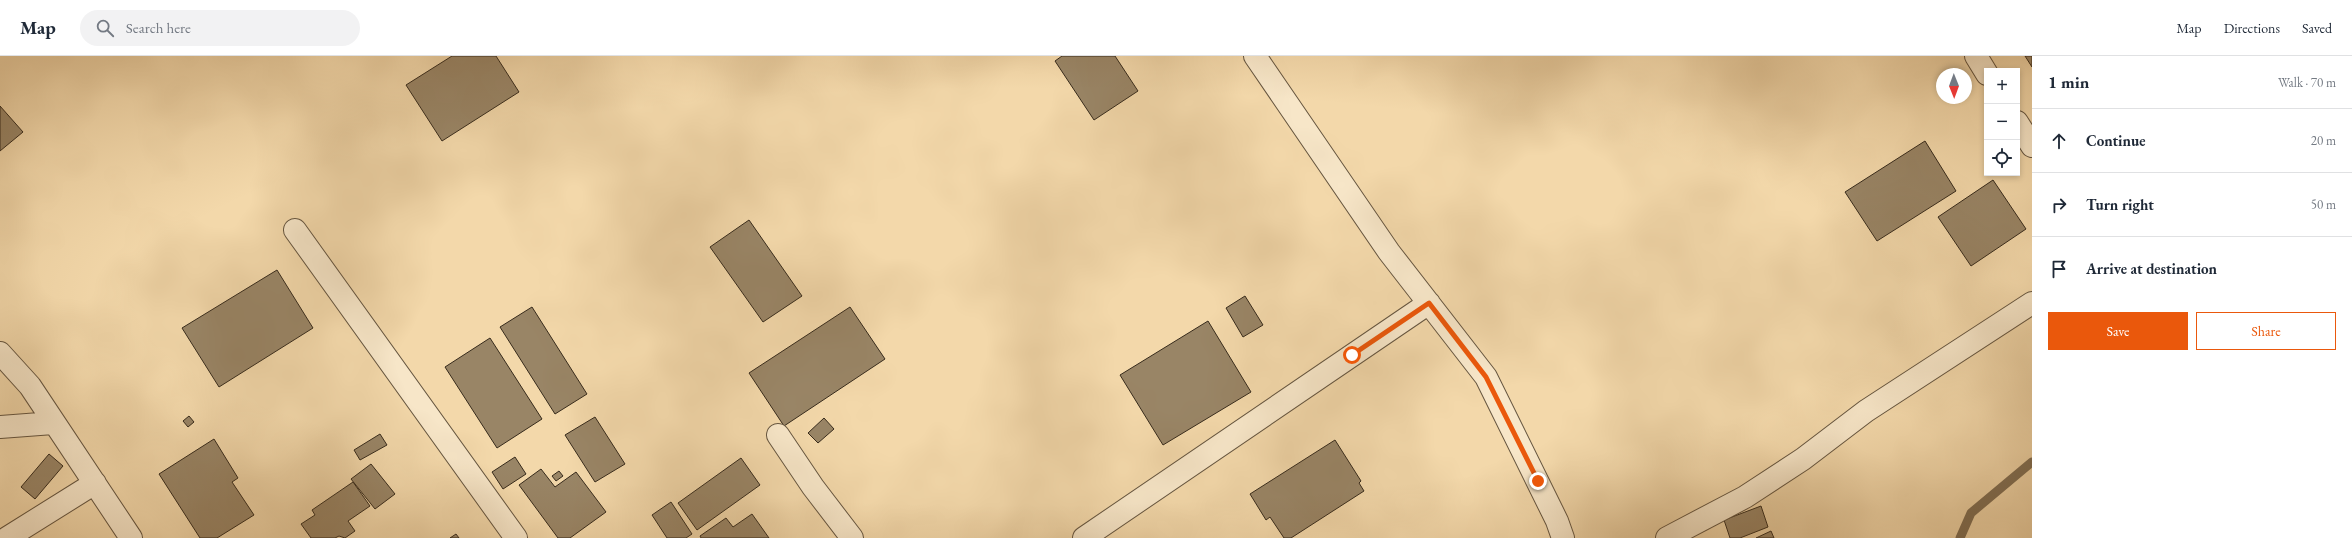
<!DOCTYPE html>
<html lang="en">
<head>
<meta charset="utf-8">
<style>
	:root { --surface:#fff; --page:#f2f2f3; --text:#1f2937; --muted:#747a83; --line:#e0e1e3; --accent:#ea580c }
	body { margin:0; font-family:"EB Garamond",serif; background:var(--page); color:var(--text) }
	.controls { position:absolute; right:12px; top:12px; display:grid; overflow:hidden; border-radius:0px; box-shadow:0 2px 6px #0003 }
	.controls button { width:36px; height:36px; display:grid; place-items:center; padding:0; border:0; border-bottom:1px solid var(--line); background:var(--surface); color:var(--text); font:20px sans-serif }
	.compass { position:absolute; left:1936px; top:12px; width:36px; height:36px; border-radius:50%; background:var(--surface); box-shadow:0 2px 6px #0003; rotate:179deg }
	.stop { position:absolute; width:12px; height:12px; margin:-9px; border:3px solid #ea580c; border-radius:50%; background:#fff }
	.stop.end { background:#ea580c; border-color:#fff; box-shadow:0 1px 4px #0008 }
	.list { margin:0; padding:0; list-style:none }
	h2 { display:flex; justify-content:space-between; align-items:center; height:52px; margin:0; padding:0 16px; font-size:17px }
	h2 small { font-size:13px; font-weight:400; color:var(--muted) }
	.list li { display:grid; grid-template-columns:26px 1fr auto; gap:12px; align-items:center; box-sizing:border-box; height:64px; padding:0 16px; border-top:1px solid var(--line) }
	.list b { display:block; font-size:15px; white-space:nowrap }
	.list em { font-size:13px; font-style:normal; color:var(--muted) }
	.actions { display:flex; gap:8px; padding:12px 16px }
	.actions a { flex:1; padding:9px 0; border:1px solid var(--accent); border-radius:0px; text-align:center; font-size:14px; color:var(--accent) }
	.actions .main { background:var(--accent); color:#fff }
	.icon { flex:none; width:22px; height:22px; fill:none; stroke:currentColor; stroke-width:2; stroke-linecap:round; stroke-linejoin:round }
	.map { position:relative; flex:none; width:2032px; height:482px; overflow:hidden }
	header { display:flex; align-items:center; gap:24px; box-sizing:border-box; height:56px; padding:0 20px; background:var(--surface); border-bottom:1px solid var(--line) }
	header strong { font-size:19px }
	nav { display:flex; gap:22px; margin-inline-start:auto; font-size:14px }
	.search { width:280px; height:36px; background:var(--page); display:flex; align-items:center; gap:10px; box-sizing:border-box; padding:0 14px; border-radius:22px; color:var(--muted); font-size:15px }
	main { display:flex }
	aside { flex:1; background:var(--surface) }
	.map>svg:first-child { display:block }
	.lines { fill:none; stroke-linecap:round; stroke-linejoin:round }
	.stream { stroke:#816f54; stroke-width:9 }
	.building { fill:#998566; stroke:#372b1c }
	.minor-casing { stroke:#665640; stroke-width:24 }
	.minor { stroke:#f7e6c8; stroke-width:22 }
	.route { stroke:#ea580c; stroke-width:5 }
</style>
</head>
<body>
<header>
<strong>Map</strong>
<div class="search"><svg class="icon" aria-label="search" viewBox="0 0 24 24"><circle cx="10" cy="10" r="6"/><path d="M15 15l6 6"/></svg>Search here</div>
<nav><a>Map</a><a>Directions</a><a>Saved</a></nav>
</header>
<main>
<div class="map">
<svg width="2032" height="482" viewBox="0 0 2032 482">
	<rect width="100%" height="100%" fill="#f3d8aa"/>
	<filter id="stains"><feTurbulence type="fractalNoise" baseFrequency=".005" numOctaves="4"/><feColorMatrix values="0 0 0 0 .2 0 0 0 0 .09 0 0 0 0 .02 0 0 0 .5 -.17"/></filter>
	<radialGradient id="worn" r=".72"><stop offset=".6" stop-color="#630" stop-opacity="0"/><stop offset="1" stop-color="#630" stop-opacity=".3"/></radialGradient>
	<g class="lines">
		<!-- stream -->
		<path class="stream" d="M1960 482 1971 457 2032 406"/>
	</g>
	<!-- building -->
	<path class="building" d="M452 0H496L519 36 442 85 406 29Z
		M1062 0H1115L1138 35 1094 64 1055 5Z
		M2025 0H2032V11Z
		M0 50 23 76 0 95Z
		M1925 85 1956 135 1877 185 1845 136Z
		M1993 124 2026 173 1971 210 1938 161Z
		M749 164 802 240 763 266 710 191Z
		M277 214 313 272 219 331 182 272Z
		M1245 240 1263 269 1243 281 1226 252Z
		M532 251 587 338 555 358 500 271Z
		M850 251 885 303 784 370 749 317Z
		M1208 265 1251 336 1163 389 1120 319Z
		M490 282 542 363 497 392 445 311Z
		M189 360 194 366 188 371 183 365Z
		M595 361 625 408 595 426 565 379Z
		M824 362 834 373 818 387 808 377Z
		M380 378 387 389 360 404 354 394Z
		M214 383 238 422 232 426 254 459 217 482H200L159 418Z
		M1335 384 1361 425 1359 427 1364 435 1291 482H1284L1270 461 1266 464 1250 438Z
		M49 398 63 410 35 443 21 431Z
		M515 401 526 418 503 433 492 416Z
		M741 402 760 429 697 474 678 447Z
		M371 408 395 438 375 453 351 423Z
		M541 413 555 431 576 416 606 456 570 482H558L519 429Z
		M559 415 563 420 556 425 552 420Z
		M353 426 370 450 348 465 355 475 345 482 339 480 335 482H311L301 468 315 459 312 454Z
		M671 446 692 478 686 482H667L652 459Z
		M1761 450 1768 471 1740 482H1730L1724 464Z
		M752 458 769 482H701L700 480 726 462 733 471Z
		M1771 475 1774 482H1756Z
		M456 478 459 482H450Z"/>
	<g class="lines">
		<!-- minor casing -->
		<g class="minor-casing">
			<path id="minor" d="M1255 0 1389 196 1486 321 1557 465 1563 482
				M1976 0 1987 18
				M2017 66 2032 90
				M295 174 516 482
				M0 297 30 330 131 482
				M0 371 53 367
				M778 379 813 431 852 482
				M7 482 95 427
				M1084 482 1429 247
				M1667 482 1745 441 1803 403 1866 355 2032 247"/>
		</g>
		<!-- minor -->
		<use href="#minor" class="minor"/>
	</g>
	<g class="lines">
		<!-- route -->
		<path class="route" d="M1352 299 1429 247 1486 321 1538 425"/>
	</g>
	<rect width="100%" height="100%" filter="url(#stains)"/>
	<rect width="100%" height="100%" fill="url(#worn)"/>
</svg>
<div class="controls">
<button>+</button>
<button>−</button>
<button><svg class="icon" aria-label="locate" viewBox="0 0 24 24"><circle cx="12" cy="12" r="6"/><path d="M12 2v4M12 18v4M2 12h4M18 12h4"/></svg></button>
</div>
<svg class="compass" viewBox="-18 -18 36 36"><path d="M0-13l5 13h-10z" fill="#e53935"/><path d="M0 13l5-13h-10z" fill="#747a83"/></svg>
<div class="stop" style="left:1352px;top:299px"></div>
<div class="stop end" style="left:1538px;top:425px"></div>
</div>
<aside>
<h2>1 min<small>Walk · 70 m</small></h2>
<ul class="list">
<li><svg class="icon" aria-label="ahead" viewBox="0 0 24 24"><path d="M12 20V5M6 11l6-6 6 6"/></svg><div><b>Continue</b></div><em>20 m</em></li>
<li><svg class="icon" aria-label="right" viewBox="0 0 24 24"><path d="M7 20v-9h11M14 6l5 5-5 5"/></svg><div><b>Turn right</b></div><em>50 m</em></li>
<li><svg class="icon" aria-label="arrive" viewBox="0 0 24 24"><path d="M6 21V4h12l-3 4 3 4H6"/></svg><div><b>Arrive at destination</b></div></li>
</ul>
<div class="actions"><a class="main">Save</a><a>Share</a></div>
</aside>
</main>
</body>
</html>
